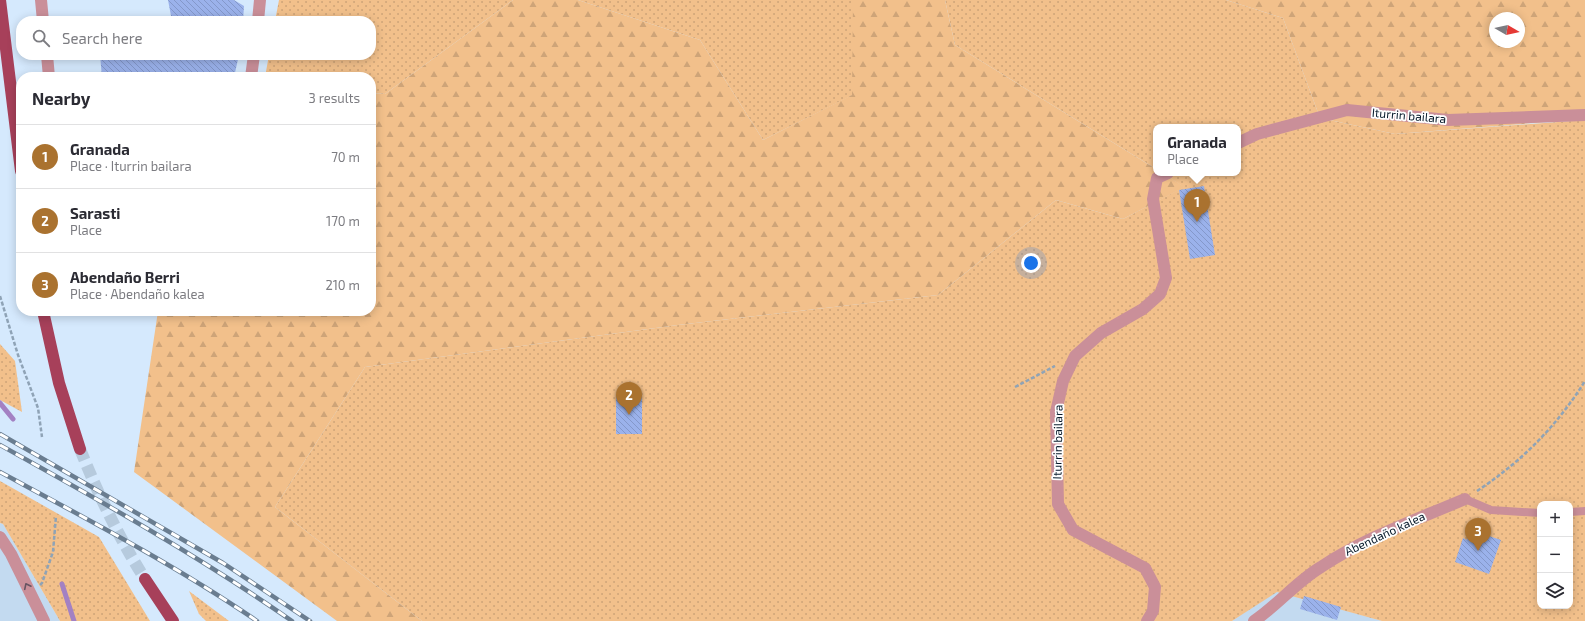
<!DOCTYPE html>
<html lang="en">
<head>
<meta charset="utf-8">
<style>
	:root { --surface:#fff; --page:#f7f7f7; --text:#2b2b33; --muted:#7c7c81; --line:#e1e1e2; --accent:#aa722f }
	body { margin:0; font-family:"Exo 2",sans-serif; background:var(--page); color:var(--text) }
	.controls { position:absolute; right:12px; bottom:12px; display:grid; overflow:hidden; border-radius:8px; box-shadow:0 2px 10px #0003 }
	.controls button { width:36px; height:36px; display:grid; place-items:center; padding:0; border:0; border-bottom:1px solid var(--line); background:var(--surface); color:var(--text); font:20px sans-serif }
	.compass { position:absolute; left:1489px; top:12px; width:36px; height:36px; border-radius:50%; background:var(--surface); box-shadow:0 2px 10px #0003; rotate:99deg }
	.you { position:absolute; left:1031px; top:263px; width:14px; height:14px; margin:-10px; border:3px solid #fff; border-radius:50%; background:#1a73e8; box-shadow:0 0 0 6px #1a73e833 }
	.badge { display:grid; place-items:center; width:26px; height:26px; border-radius:50%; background:var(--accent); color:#fff; font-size:13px; font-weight:700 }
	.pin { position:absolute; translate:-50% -33px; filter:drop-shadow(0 1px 2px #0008) }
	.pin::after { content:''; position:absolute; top:21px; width:14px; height:12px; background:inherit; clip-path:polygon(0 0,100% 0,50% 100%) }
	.popup { position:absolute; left:1153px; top:124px; width:88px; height:52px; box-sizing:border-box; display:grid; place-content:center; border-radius:8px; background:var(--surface); filter:drop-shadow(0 1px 3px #0005); font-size:13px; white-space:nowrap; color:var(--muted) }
	.popup b { font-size:15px; color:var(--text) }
	.popup::after { content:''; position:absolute; left:50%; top:100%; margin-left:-8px; border:8px solid transparent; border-top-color:var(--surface) }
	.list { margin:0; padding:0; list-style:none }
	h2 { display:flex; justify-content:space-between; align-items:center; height:52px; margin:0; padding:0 16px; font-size:17px }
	h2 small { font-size:13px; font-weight:400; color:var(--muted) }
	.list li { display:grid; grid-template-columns:26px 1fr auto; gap:12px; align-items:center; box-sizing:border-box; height:64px; padding:0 16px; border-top:1px solid var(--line) }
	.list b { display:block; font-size:15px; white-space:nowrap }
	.list p { margin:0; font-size:13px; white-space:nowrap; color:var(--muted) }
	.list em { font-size:13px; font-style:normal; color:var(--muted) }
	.icon { flex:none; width:22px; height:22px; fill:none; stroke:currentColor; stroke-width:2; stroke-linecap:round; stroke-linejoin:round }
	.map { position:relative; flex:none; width:1585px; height:621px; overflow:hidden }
	.search { position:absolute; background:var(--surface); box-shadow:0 2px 10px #0003; left:16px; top:16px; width:360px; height:44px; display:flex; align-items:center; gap:10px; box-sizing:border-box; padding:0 14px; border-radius:16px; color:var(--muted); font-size:15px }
	.panel { position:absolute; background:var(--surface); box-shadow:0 2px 10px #0003; left:16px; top:72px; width:360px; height:244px; border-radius:16px }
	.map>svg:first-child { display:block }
	.built { fill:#c3daf0 }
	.grass { fill:url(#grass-dots); fill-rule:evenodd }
	.forest { fill:url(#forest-firs); fill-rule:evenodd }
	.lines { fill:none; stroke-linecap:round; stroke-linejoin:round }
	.stream { stroke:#a381c3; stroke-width:5 }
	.building { fill:url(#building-back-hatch) }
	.primary-tunnel { stroke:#b6cadd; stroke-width:12; stroke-dasharray:12 6; stroke-linecap:butt }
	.path { stroke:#8fa3b6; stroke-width:2.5; stroke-dasharray:4 2; stroke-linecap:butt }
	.service { stroke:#ca8f99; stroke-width:8 }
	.minor { stroke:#ca8f99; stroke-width:12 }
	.primary { stroke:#a7405a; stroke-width:12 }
	.rail-casing { stroke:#6a7d90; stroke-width:4.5 }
	.rail { stroke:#fff; stroke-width:3; stroke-dasharray:9; stroke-linecap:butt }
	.oneway { stroke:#685462 }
	.labels { text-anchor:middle; stroke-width:3.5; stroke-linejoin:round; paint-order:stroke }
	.street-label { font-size:12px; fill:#06192a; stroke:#fff }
</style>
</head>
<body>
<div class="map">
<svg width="1585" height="621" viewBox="0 0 1585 621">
	<defs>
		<pattern id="grass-dots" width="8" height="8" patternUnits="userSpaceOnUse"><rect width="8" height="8" fill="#f2c08b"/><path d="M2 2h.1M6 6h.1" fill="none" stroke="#cea478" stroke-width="1.8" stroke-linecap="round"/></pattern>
		<pattern id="forest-firs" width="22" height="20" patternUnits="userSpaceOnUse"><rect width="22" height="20" fill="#f2c08b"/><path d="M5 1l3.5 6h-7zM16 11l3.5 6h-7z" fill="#cea478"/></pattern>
		<pattern id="building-back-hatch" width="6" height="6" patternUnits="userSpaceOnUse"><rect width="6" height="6" fill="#9bb2eb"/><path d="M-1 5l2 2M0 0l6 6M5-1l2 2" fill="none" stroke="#8498ca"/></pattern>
	</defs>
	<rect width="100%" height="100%" fill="#d5e9fd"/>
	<!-- built -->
	<path class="built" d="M0 523 3 524 60 621H0Z
		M1276 591 1382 621H1232Z"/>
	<!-- grass -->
	<path class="grass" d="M279 0H513L385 94 371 93V77H265L269 55H371V21H275Z
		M578 0H853V95L763 140 700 40Z
		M945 0H1226L1283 18 1320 118 1395 134 1585 120V621H1382L1277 592 1232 621H422L275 507 365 367 678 325 938 295 1056 200 1123 219 1184 187 1162 173H1238V127H1156V169L955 45ZM1540 504H1570V606H1540Z
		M0 344 15 361 22 412 0 400Z
		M0 481 99 537 150 621H60L3 524 0 523Z
		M189 591 229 621H206L199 614Z"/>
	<!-- forest -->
	<path class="forest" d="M513 0H578L700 40 763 140 852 95 853 0H945L955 45 1156 169V173H1162L1185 187 1123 219 1056 200 938 295 678 325 365 367 275 507 422 621H337L134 472 158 311H371V93L385 94Z
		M1226 0H1585V119L1395 134 1320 118 1283 18ZM1495 18H1519V42H1495Z"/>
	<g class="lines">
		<!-- stream -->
		<path class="stream" d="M0 403 13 419
			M62 584 74 621"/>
	</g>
	<!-- building -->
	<path class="building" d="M168 0H234L244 6 243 21H172Z
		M100 55H239L234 77H102Z
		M1204 186 1215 255 1190 259 1179 190Z
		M616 395H642V434H616Z
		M1471 530 1501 540 1489 574 1455 562 1463 538 1467 540Z
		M1304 596 1341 607 1337 620 1300 609Z"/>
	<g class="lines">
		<!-- primary-tunnel -->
		<path class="primary-tunnel" d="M80 449C98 494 119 538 145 579"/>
		<!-- path -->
		<path class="path" d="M0 296 18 355 38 408 42 437
			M1015 387 1055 366
			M1477 491C1521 462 1557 426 1585 381
			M40 585 42 583 53 552 56 516"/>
		<!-- service -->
		<path class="service" d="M1465 499 1491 510 1540 513
			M1570 512 1585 511"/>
		<!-- minor -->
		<path class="minor" d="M41 0 43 21
			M258 21 260 0
			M47 55 49 77
			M251 77 254 55
			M1238 143 1257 134 1347 110 1448 120 1585 115
			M0 537 11 554 44 621
			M1147 621 1153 611 1155 587 1145 568 1073 530 1058 504 1056 412 1063 381 1075 356 1101 333 1143 309 1160 294 1166 278 1153 199 1157 178 1168 173
			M1254 621C1278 605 1296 582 1321 567 1366 537 1416 520 1465 499"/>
		<!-- primary -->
		<path class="primary" d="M0 0 21 171
			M43 311 59 383 80 449
			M145 579 173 621"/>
		<!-- rail casing -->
		<g class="rail-casing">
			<path id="rail" d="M0 434 223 563 310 621
				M0 445C99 500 199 556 292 621
				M0 472C87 519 175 565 257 621"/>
		</g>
		<!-- rail -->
		<use href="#rail" class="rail"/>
	</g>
	<!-- one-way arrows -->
	<defs><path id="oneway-chevron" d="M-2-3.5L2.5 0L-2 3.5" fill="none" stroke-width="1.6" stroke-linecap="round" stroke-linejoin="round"/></defs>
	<use class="oneway" href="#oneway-chevron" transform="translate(27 586) rotate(-116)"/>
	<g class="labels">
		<!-- street labels -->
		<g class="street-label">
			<text transform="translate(1409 116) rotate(5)" y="4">Iturrin bailara</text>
			<text transform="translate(1058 442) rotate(-89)" y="4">Iturrin bailara</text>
			<text transform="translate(1385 534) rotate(-25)" y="4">Abendaño kalea</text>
		</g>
	</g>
</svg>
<div class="controls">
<button>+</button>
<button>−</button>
<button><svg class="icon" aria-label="layers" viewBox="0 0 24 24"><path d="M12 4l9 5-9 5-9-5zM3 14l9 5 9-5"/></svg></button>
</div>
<svg class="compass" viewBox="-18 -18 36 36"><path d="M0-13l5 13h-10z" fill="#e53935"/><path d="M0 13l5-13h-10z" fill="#7c7c81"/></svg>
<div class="you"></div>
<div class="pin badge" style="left:1197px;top:222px">1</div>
<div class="popup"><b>Granada</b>Place</div>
<div class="pin badge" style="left:629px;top:415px">2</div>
<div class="pin badge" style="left:1478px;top:551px">3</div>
<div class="search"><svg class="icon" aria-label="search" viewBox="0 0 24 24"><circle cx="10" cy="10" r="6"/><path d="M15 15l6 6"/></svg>Search here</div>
<section class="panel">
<h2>Nearby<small>3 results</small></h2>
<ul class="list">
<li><span class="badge">1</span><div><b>Granada</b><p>Place · Iturrin bailara</p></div><em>70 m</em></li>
<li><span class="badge">2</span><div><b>Sarasti</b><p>Place</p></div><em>170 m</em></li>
<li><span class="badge">3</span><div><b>Abendaño Berri</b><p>Place · Abendaño kalea</p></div><em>210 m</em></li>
</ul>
</section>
</div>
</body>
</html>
